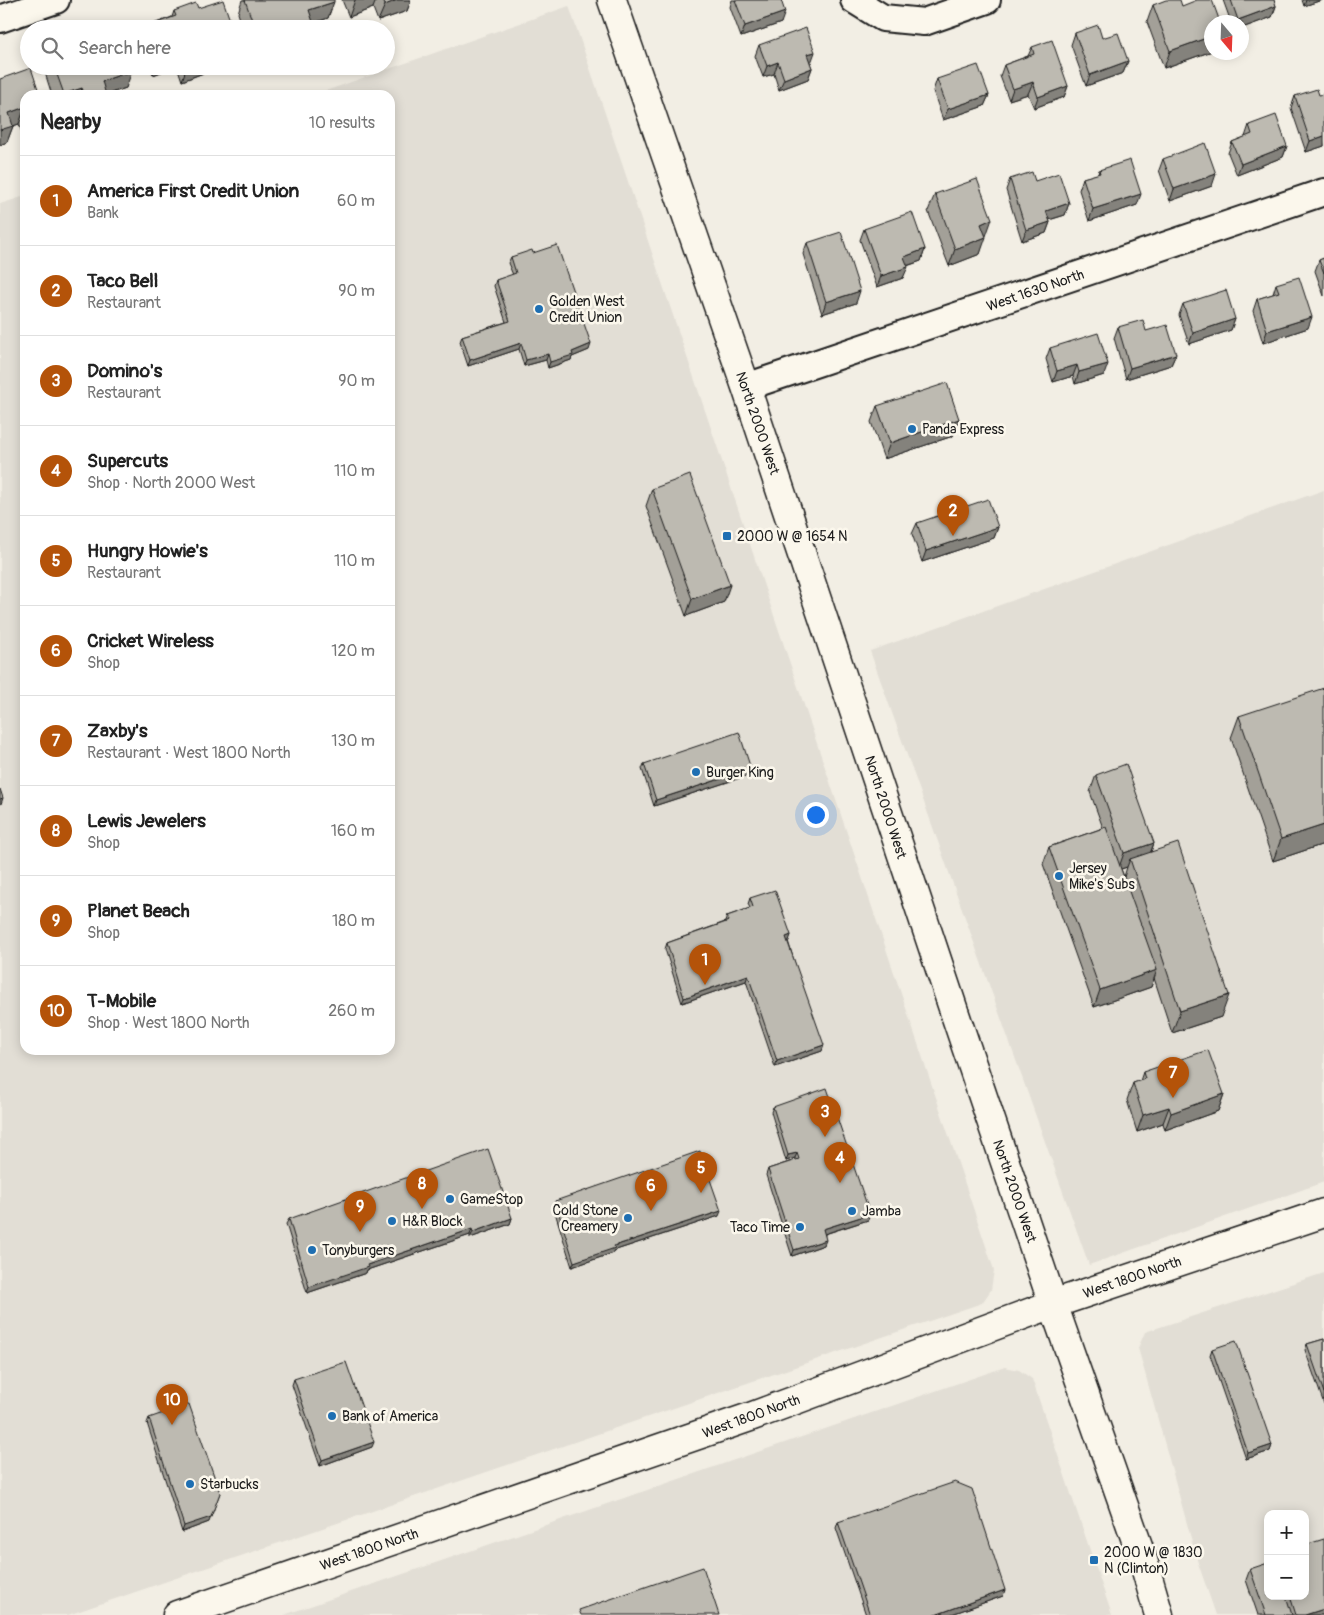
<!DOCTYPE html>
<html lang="en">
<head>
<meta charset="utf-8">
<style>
	:root { --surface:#fff; --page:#f2f2f2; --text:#222; --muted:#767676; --line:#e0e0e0; --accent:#b45309 }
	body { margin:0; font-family:Pangolin,sans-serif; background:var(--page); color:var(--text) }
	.controls { position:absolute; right:15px; bottom:15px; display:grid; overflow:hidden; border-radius:10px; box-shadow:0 2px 12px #0003 }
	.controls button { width:45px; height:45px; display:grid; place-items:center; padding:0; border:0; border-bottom:1px solid var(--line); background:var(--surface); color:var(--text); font:25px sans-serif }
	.compass { position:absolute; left:1204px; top:15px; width:45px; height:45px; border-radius:50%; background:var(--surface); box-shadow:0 2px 12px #0003; rotate:161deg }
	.you { position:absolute; left:815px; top:814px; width:18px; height:18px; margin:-12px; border:4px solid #fff; border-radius:50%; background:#1a73e8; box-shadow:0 0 0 8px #1a73e833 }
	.badge { display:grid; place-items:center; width:32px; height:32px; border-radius:50%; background:var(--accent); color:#fff; font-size:16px; font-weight:700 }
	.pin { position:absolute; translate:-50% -41px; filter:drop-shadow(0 1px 2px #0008) }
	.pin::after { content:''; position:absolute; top:26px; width:18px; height:15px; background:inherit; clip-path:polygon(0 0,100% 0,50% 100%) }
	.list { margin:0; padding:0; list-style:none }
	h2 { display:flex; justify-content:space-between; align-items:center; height:65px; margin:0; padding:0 20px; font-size:21px }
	h2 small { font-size:16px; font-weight:400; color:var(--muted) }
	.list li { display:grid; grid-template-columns:32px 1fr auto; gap:15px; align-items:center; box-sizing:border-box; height:90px; padding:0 20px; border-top:1px solid var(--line) }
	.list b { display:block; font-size:19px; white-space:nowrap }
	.list p { margin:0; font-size:16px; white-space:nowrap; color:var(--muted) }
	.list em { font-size:16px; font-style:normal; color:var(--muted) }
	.icon { flex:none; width:28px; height:28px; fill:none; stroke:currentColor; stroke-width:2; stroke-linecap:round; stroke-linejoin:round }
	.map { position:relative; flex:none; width:1324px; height:1615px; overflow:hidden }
	.search { position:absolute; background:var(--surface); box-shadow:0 2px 12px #0003; left:20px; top:20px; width:375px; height:55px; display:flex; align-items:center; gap:12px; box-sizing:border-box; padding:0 18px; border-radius:28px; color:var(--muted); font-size:19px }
	.panel { position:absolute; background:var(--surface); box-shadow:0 2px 12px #0003; left:20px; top:90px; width:375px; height:965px; border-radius:15px }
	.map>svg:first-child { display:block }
	.built { fill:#e2ded5; fill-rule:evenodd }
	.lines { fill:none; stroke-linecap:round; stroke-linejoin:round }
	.minor-casing { stroke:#1c1c1c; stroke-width:30 }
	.secondary-casing { stroke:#1c1c1c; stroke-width:31 }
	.primary-casing { stroke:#1c1c1c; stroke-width:31 }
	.minor { stroke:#fbf7ec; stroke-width:26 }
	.secondary { stroke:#fbf7ec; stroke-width:28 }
	.primary { stroke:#fbf7ec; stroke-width:28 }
	.wall { fill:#a3a098; stroke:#1c1c1c; fill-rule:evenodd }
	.shaded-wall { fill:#84827c; stroke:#1c1c1c }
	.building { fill:#bdbab1; stroke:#1c1c1c }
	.poi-dot { fill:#1f6fb2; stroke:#fbf7ec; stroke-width:2 }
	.labels { text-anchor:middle; stroke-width:5; stroke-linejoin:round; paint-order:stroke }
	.street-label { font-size:14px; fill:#1c1c1c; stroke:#fbf7ec }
	.poi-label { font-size:14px; fill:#1c1c1c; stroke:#fbf7ec; text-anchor:start }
</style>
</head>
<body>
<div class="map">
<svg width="1324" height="1615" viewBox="0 0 1324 1615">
	<rect width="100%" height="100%" fill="#f2eee4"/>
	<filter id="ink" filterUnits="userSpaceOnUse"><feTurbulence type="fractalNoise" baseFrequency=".02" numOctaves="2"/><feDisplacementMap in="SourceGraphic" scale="10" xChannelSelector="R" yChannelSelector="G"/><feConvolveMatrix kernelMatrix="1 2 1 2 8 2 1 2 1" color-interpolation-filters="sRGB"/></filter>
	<g filter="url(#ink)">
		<!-- built -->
		<path class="built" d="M569 6 994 1270 991 1290 982 1303 68 1615H0V204L25 196V1050H390V95H314Z
			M1324 490V1182L1089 1265 870 651Z
			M1324 1273V1615H1216L1198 1563 1138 1348 1145 1332ZM1268 1514H1305V1596H1268Z
			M1005 1367 1019 1370 1032 1379 1112 1615H284Z"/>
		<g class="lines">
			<!-- minor casing -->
			<g class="minor-casing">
				<path id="minor" d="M854 0 883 18 924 22 987 0
					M0 19 56 0
					M746 387 1324 192"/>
			</g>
			<!-- secondary casing -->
			<g class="secondary-casing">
				<path id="secondary" d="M1053 1304 1324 1213"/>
			</g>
			<!-- primary casing -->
			<g class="primary-casing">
				<path id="primary" d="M612 0 746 387 956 1017 1053 1304 1143 1560 1159 1615
					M177 1615 750 1417 1053 1304"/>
			</g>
			<!-- minor -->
			<use href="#minor" class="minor"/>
			<!-- secondary -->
			<use href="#secondary" class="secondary"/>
			<!-- primary -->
			<use href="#primary" class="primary"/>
		</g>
		<!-- wall -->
		<path class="wall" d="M242 0H334L328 18 314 23 313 29H243L238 13Z
			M342 0H411L407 11 378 21 373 8 349 17Z
			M732 0H781V23L741 37 730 7Z
			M1223 0H1274L1276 6 1272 17 1242 28V22H1231Z
			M1302 0H1322L1304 6Z
			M1153 5 1182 6 1212 22V51L1164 68 1147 22Z
			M198 8 233 29H147L148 26 172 17 174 11Z
			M1075 33 1102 38 1128 61 1123 73 1086 86 1071 45Z
			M759 45 811 63H810L812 68 808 79 779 90 774 74 763 77 755 56Z
			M1032 47 1068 86 1064 97 1034 108 1028 94 1009 100 1000 76 1004 65 1028 56Z
			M49 66H130L126 88 106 95H52L46 76Z
			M150 66H215L214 69 182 81 177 66 153 75Z
			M937 79 989 95 984 106 943 120 933 91Z
			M25 95V137L24 138 19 124 13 126 7 142 0 145Z
			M1319 95 1324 146 1306 152 1291 108 1295 96Z
			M1249 125 1287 146 1283 157 1237 175 1228 153 1232 142 1245 137Z
			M1163 159 1212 186 1170 201 1159 170Z
			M1099 170 1137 205 1089 221 1079 190 1083 178 1098 174Z
			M1010 179 1035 181 1069 203 1065 215 1049 220 1050 222 1046 233 1022 241 1006 190Z
			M935 194 986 236H985L980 254 949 266 928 211Z
			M864 229 925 249 921 261 907 266 903 278 877 287 860 240Z
			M807 243 856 303 822 314 803 254Z
			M533 253 589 350 572 357 571 360 548 368 546 360 524 366 519 349 468 366 460 342 462 336 506 322 494 286 496 280 513 275 508 263 511 257Z
			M1324 258V296L1315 271 1319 260Z
			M1276 284 1308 328 1263 343 1253 311 1257 299 1273 294Z
			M1183 304 1235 319 1231 330 1189 344 1179 315Z
			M1118 327 1146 331 1176 354 1171 365 1126 379 1114 338Z
			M1050 348 1104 375 1075 384 1073 376 1053 382 1046 359Z
			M877 406 959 419 953 436 884 459 871 422Z
			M652 489 724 602 686 616 646 506Z
			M917 523 998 527 994 538 922 562 912 534Z
			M1239 716 1324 844 1273 861 1231 738Z
			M644 764 751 769 749 775 654 806 642 769Z
			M1096 775 1154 843 1151 852 1221 1017 1172 1033 1154 978 1151 987 1094 1007 1043 864 1049 847 1103 828 1090 792ZM1127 867 1124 877 1121 869Z
			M750 898 791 935 788 941 822 1051 775 1067 746 981 682 1003 665 949 667 943 725 922 727 916 750 908 748 904Z
			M1143 1072 1224 1094 1218 1111 1165 1130 1163 1123 1137 1132 1127 1100 1133 1083 1140 1081Z
			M773 1107 868 1220 825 1234 824 1245 792 1256 766 1175 768 1169 795 1160V1158L786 1161 771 1112Z
			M555 1201 719 1216 613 1251V1253L572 1267 553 1206Z
			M512 1218 510 1224 470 1238V1235L367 1270 366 1273 307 1293 286 1224 289 1219Z
			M1324 1339V1404L1305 1350 1307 1344Z
			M1212 1349 1272 1445 1270 1451 1246 1459 1210 1355Z
			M294 1379 372 1447 320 1466 292 1385Z
			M149 1418 209 1522 182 1532 147 1423Z
			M838 1522 1003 1596 949 1615H866L836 1528Z
			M1250 1569 1268 1596H1305L1324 1615H1258L1246 1580Z"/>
		<!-- shaded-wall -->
		<path class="shaded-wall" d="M355 0H376L373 8 349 17Z
			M397 0H411L407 11 378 21 385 5Z
			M1306 0H1322L1304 6Z
			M334 2 328 18 303 27 309 10Z
			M1276 6 1272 17 1242 28V22H1237L1238 20Z
			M785 12 781 23 741 37 745 26Z
			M314 25 313 29H303Z
			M1212 36V51L1164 68 1170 51Z
			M815 52 811 63 803 66 807 54Z
			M1128 61 1123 73 1086 86 1090 75Z
			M778 62 774 74 763 77 767 66Z
			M156 66H177L153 75Z
			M187 66H215L214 69 182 81Z
			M812 68 808 79 779 90 784 79Z
			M132 71 126 88 104 95 102 81Z
			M1033 82 1028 94 1009 100 1013 89Z
			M1068 86 1064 97 1034 108 1038 97Z
			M82 88 80 95H63L64 94Z
			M989 95 984 106 943 120 948 109Z
			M25 107 19 124 13 126 7 142 0 145V130L9 113Z
			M1324 136V146L1306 152 1310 141Z
			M1287 146 1283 157 1237 175 1241 164Z
			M1216 174 1212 186 1170 201 1174 189Z
			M1141 194 1137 205 1089 221 1093 209Z
			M1069 203 1065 215 1042 222 1046 211Z
			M992 219 986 236 975 240 981 224Z
			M1050 222 1046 233 1022 241 1026 230Z
			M986 237 980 254 949 266 955 249Z
			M925 249 921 261 900 268 904 257Z
			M908 267 903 278 877 287 881 276Z
			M860 291 856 303 822 314 826 302Z
			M1312 317 1308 328 1263 343 1267 331Z
			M1235 319 1231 330 1189 344 1193 333Z
			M521 343 519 349 468 366 470 360Z
			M591 344 589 350 572 357 571 360 548 368 550 362 572 352Z
			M548 354 546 360 524 366 526 360Z
			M1176 354 1171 365 1126 379 1130 368Z
			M1108 364 1104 375 1075 384 1079 372Z
			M1077 365 1073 376 1053 382 1057 371Z
			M959 419 953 436 884 459 890 443Z
			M998 527 994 538 922 562 926 551Z
			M730 585 724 602 686 616 692 599Z
			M751 769 749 775 654 806 656 800Z
			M3 798 1 804H0V799Z
			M1324 825V844L1273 861 1281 839Z
			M1154 843 1148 859H1130L1127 867 1118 870 1124 853Z
			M791 935 789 941 784 942 786 937Z
			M1157 970 1151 987 1094 1007 1100 990Z
			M748 975 746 981 682 1003 684 998Z
			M1229 995 1221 1017 1172 1033 1180 1011Z
			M824 1045 822 1051 775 1067 777 1061Z
			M1224 1094 1218 1111 1165 1130 1171 1113Z
			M1169 1107 1163 1123 1137 1132 1143 1115Z
			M797 1153 795 1158 786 1161 788 1155Z
			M721 1211 719 1216 613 1251V1253L572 1267 574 1262 614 1246Z
			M870 1214 868 1220 821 1235 823 1229Z
			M512 1218 510 1224 470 1238 473 1232Z
			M472 1229 470 1235 367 1270 366 1273 307 1293 309 1287 367 1265Z
			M826 1240 824 1245 792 1256 794 1250Z
			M374 1442 372 1447 320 1466 322 1460Z
			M1272 1445 1270 1451 1246 1459 1248 1453Z
			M220 1493 209 1522 182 1532 184 1526Z
			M1005 1590 1003 1596 949 1615H935Z
			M1324 1609V1615H1305Z"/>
		<!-- building -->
		<path class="building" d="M223 0 233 29H149L148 26 176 16 174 11 196 3 198 8Z
			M245 0H334V2L309 10 314 25 303 29H255Z
			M383 0H397L385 5Z
			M735 0H781L785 12 745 26Z
			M1166 0H1180L1182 6 1197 0H1212L1220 22H1212V36L1170 51 1153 5Z
			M1231 0H1274L1276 6 1238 20Z
			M1098 25 1102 38 1118 33 1128 61 1090 75 1075 33Z
			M806 28 815 52 807 54 812 68 784 79 778 62 767 66 759 45Z
			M1052 40 1068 86 1038 97 1033 82 1013 89 1004 65 1034 54 1032 47Z
			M978 65 989 95 948 109 937 79Z
			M54 66H130L132 71 102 81 106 95H85L82 88 64 94Z
			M31 68 40 95H25V107L9 113 13 126 0 130V79Z
			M1317 89 1319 95 1324 94V136L1310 141 1295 96Z
			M1276 115 1287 146 1241 164 1232 142 1252 134 1249 125Z
			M1205 143 1216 174 1174 189 1163 159Z
			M1130 160 1141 194 1093 209 1083 178 1100 173 1099 170Z
			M1032 172 1035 181 1059 173 1069 203 1046 211 1050 222 1026 230 1010 179Z
			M977 179 992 219 981 224 986 237 955 249 935 194Z
			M912 212 925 249 904 257 908 267 881 276 864 229Z
			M841 232 860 291 826 302 807 243Z
			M557 245 591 344 572 352 573 355 550 362 548 354 526 360 521 343 470 360 462 336 510 321 496 280 516 273 511 257 532 250 533 253Z
			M1324 258V273L1319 260Z
			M1299 277 1312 317 1267 331 1257 299 1279 292 1276 284Z
			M1226 290 1235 319 1193 333 1183 304Z
			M1143 320 1146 331 1167 325 1176 354 1130 368 1118 327Z
			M1098 333 1108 364 1079 372 1077 365 1057 371 1050 348Z
			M947 383 959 419 890 443 877 406Z
			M690 475 730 585 692 599 652 489Z
			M988 499 998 527 926 551 917 523Z
			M1324 688V825L1281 839 1239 716Z
			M739 732 751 769 656 800 644 764Z
			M1126 764 1154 843 1124 853 1096 775Z
			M0 789 3 798 0 799Z
			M1106 827 1157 970 1100 990 1049 847Z
			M1178 843 1229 995 1180 1011 1130 859Z
			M775 890 791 935 786 937 824 1045 777 1061 748 975 684 998 667 943 729 921 727 916 753 907 750 898Z
			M1208 1050 1224 1094 1171 1113 1169 1107 1143 1115 1133 1083 1145 1079 1143 1072Z
			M827 1088 870 1214 823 1229 826 1240 794 1250 768 1169 799 1159 797 1153 788 1155 773 1107Z
			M488 1149 512 1218 473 1232 472 1229 367 1265 368 1267 309 1287 289 1219Z
			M700 1151 721 1211 614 1246 615 1248 574 1262 555 1201Z
			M1324 1339V1393L1307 1344Z
			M1236 1341 1272 1445 1248 1453 1212 1349Z
			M346 1362 374 1442 322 1460 294 1379Z
			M189 1404 220 1493 211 1517 184 1526 149 1418Z
			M955 1482 972 1489 1005 1590 935 1615H870L838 1522Z
			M1324 1539V1609L1305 1615H1296L1290 1596H1305V1545Z
			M1268 1563V1596H1286L1292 1615H1266L1250 1569Z
			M703 1567 719 1615H581L579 1610Z"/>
	</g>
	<!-- markers -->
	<g class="poi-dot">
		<circle cx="539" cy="309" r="5"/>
		<circle cx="912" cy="429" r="5"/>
		<rect x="722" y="531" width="10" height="10" rx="2.5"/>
		<circle cx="696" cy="772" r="5"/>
		<circle cx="1059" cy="876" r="5"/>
		<circle cx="450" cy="1199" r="5"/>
		<circle cx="852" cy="1211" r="5"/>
		<circle cx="628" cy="1218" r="5"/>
		<circle cx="392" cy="1221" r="5"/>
		<circle cx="800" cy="1227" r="5"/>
		<circle cx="312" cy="1250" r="5"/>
		<circle cx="332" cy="1416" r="5"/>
		<circle cx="190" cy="1484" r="5"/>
		<rect x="1089" y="1555" width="10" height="10" rx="2.5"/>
	</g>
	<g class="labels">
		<!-- street labels -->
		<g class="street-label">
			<text transform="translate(1035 290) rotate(-19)" y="5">West 1630 North</text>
			<text transform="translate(758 423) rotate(71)" y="5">North 2000 West</text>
			<text transform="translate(886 807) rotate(72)" y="5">North 2000 West</text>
			<text transform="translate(1015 1191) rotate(71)" y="5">North 2000 West</text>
			<text transform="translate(1132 1277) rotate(-19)" y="5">West 1800 North</text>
			<text transform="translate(751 1416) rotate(-20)" y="5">West 1800 North</text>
			<text transform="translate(369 1549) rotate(-19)" y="5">West 1800 North</text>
		</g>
		<!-- poi labels -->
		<g class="poi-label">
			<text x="549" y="306">Golden West<tspan x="549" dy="16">Credit Union</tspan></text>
			<text x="922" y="434">Panda Express</text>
			<text x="737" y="541">2000 W @ 1654 N</text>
			<text x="706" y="777">Burger King</text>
			<text x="1069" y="873">Jersey<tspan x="1069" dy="16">Mike's Subs</tspan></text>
			<text x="460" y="1204">GameStop</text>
			<text x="618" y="1215" text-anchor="end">Cold Stone<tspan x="618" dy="16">Creamery</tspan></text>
			<text x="862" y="1216">Jamba</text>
			<text x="402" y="1226">H&amp;R Block</text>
			<text x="790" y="1232" text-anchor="end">Taco Time</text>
			<text x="322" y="1255">Tonyburgers</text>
			<text x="342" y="1421">Bank of America</text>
			<text x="200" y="1489">Starbucks</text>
			<text x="1104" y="1557">2000 W @ 1830<tspan x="1104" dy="16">N (Clinton)</tspan></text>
		</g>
	</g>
</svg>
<div class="controls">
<button>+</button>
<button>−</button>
</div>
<svg class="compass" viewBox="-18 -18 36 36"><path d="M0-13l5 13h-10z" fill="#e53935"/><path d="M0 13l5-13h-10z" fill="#767676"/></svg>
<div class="you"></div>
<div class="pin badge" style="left:705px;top:985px">1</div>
<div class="pin badge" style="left:953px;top:536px">2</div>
<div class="pin badge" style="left:825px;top:1137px">3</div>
<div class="pin badge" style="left:840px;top:1183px">4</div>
<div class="pin badge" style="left:701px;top:1193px">5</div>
<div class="pin badge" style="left:651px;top:1211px">6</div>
<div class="pin badge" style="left:1173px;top:1098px">7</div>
<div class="pin badge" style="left:422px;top:1209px">8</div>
<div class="pin badge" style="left:360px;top:1232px">9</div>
<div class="pin badge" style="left:172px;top:1425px">10</div>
<div class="search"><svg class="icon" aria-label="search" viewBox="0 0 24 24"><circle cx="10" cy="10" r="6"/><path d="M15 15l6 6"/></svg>Search here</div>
<section class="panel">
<h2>Nearby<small>10 results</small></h2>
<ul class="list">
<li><span class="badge">1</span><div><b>America First Credit Union</b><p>Bank</p></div><em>60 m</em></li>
<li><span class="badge">2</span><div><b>Taco Bell</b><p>Restaurant</p></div><em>90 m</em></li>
<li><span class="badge">3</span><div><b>Domino's</b><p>Restaurant</p></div><em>90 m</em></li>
<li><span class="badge">4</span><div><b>Supercuts</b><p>Shop · North 2000 West</p></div><em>110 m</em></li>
<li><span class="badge">5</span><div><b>Hungry Howie's</b><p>Restaurant</p></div><em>110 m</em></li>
<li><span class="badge">6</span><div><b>Cricket Wireless</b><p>Shop</p></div><em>120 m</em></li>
<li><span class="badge">7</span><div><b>Zaxby's</b><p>Restaurant · West 1800 North</p></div><em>130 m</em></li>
<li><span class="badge">8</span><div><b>Lewis Jewelers</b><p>Shop</p></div><em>160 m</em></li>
<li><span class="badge">9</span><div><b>Planet Beach</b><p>Shop</p></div><em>180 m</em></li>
<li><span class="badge">10</span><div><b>T-Mobile</b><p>Shop · West 1800 North</p></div><em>260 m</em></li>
</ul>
</section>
</div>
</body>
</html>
